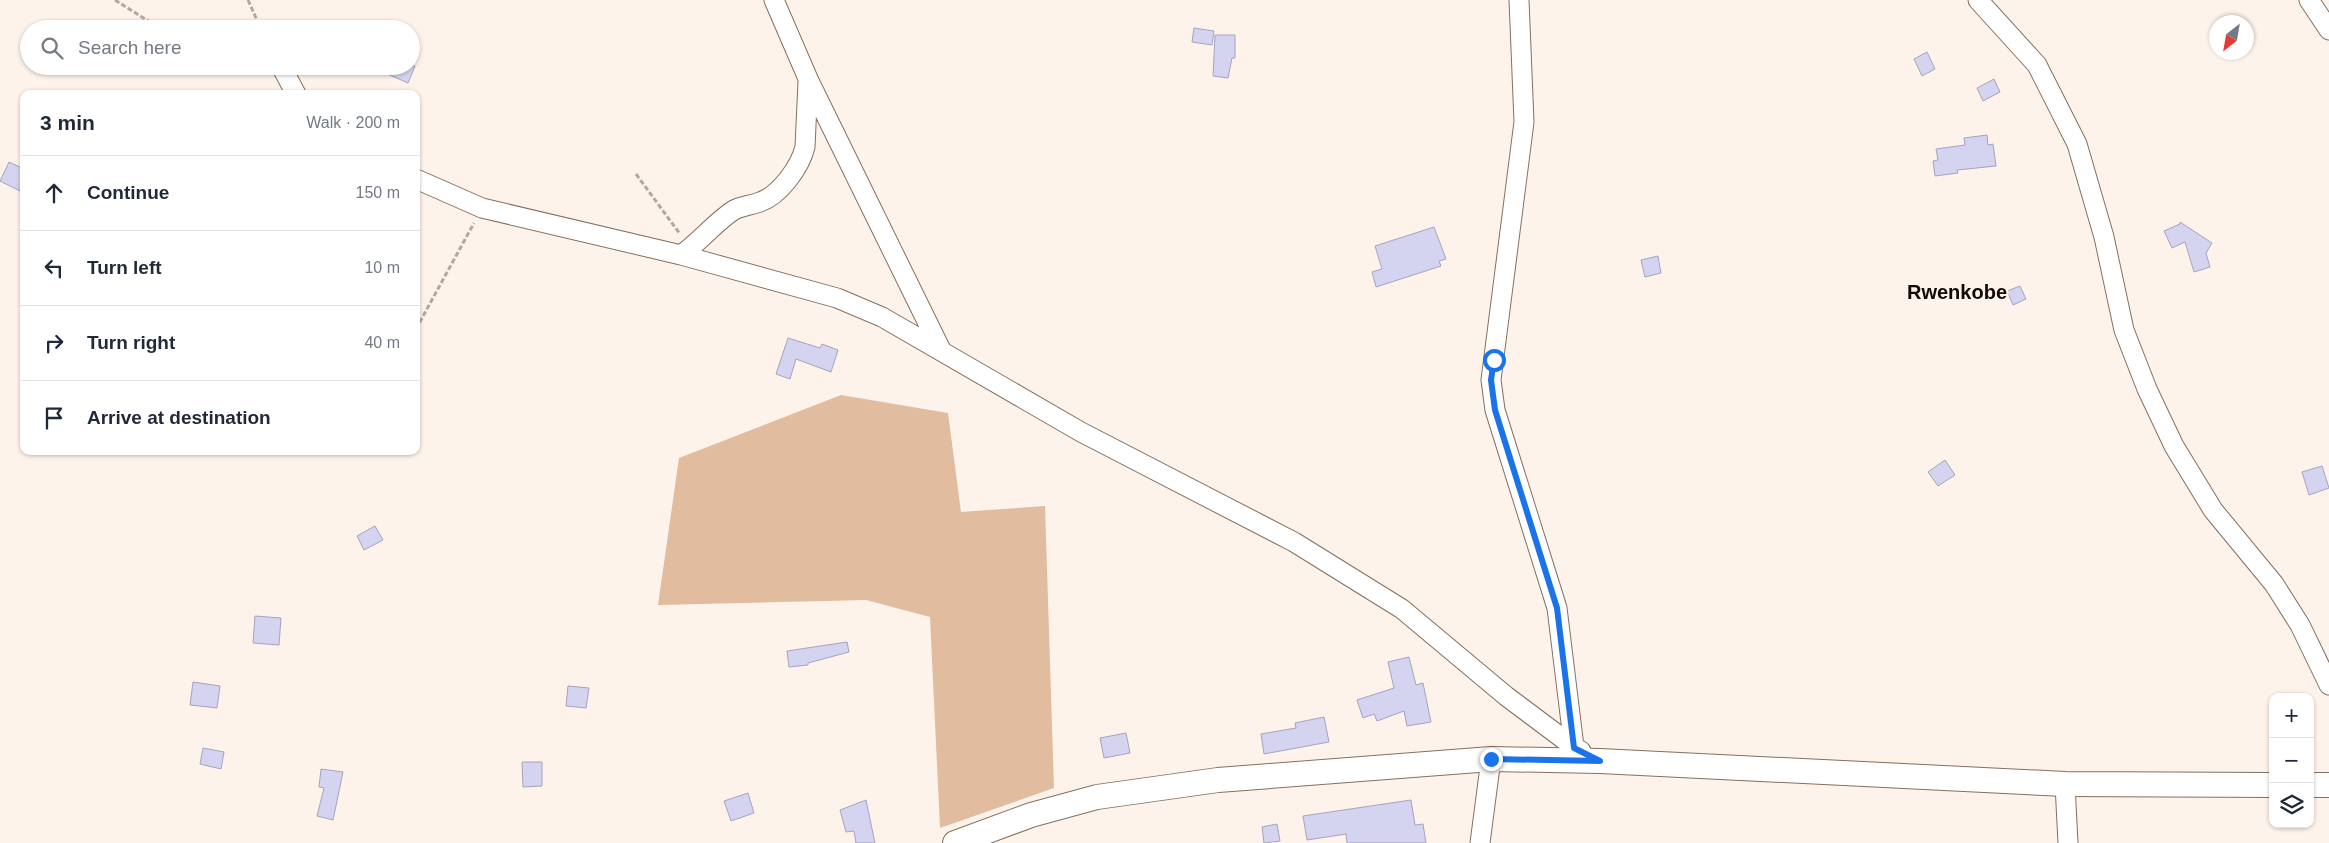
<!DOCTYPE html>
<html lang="en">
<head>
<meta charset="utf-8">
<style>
	:root { --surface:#fff; --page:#f6f6f7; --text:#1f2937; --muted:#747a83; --line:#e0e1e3 }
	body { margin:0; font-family:Helvetica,sans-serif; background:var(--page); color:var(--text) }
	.controls { position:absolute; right:15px; bottom:15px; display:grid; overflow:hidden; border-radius:10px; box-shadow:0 1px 4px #0004 }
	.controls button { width:45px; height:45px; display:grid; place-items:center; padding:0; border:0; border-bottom:1px solid var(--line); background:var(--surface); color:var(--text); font:25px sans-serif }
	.compass { position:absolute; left:2209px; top:15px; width:45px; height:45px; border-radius:50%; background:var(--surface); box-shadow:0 1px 4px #0004; rotate:211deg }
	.stop { position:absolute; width:15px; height:15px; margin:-11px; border:4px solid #1a73e8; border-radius:50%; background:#fff }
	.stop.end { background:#1a73e8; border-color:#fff; box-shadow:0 1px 5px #0008 }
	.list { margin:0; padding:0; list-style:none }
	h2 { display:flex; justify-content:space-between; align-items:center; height:65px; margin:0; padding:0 20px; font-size:21px }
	h2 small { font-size:16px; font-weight:400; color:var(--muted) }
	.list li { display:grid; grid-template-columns:32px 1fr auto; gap:15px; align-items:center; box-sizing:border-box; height:75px; padding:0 20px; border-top:1px solid var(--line) }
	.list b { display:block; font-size:19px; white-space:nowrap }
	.list em { font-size:16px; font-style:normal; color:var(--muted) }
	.icon { flex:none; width:28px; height:28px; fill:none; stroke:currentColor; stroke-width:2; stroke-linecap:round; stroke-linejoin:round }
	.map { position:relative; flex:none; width:2329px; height:843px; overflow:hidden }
	.search { position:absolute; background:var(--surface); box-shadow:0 1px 4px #0004; left:20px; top:20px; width:400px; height:55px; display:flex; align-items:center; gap:12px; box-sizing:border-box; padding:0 18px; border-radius:28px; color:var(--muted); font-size:19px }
	.panel { position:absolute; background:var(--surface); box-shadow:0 1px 4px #0004; left:20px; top:90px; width:400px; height:365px; border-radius:10px }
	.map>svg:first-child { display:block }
	.green { fill:#e2bc9f }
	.building { fill:#d5d4f0; stroke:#a5a3be }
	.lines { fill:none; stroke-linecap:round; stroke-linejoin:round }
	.minor-casing { stroke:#866f5e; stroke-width:21 }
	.tertiary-casing { stroke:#866f5e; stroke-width:26 }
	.path { stroke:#b2a8a1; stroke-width:3; stroke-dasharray:5 2.5; stroke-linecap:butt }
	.minor { stroke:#fff; stroke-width:19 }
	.tertiary { stroke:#fff; stroke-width:24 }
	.route { stroke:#1a73e8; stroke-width:6 }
	.labels { text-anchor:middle; stroke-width:4.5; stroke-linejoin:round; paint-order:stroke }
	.quarter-label { font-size:20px; font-weight:bold; fill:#120904; stroke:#fdf3eb }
</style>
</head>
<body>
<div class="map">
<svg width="2329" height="843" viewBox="0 0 2329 843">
	<rect width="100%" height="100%" fill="#fdf3eb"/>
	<!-- green -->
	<path class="green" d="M841 395 948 413 961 512 1045 506 1054 788 940 828 930 617 866 600 658 605 679 458Z"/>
	<!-- building -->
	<path class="building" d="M1194 28 1214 31 1212 45 1192 42Z
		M1215 35H1235V58H1232L1228 78 1213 76Z
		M1927 52 1935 69 1922 76 1914 59Z
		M369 66H415L408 83Z
		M1994 79 2000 92 1983 101 1977 88Z
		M1987 135 1988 145 1993 144 1996 166 1957 170 1958 173 1935 176 1933 161 1938 160 1936 149 1965 145 1964 138Z
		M9 162 24 169V193L0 181Z
		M2180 222 2212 243 2206 253 2210 267 2194 272 2185 242 2172 248 2164 231 2180 224Z
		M1434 227 1446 259 1439 261 1441 266 1376 287 1372 272 1382 269 1375 246Z
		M1658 256 1661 273 1645 277 1641 260Z
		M2020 286 2026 299 2013 305 2007 291Z
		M788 338 820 348 822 344 838 350 831 372 796 359 790 379 776 374Z
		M1945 460 1955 475 1938 486 1928 472Z
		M2322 466 2329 488 2309 495 2302 472Z
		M375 526 383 540 364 550 357 536Z
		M255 616 281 618 279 645 253 643Z
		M847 642 849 652 808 663V665L789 667 787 651Z
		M1409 657 1416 685 1423 683 1431 722 1407 726 1404 711 1377 721 1374 714 1363 718 1357 700 1394 688 1388 662Z
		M193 682 220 686 217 708 190 705Z
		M568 686 589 688 586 708 566 706Z
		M1324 717 1329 742 1264 754 1261 734 1296 728 1295 723Z
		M1126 733 1130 753 1104 758 1100 738Z
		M203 748 224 752 221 769 200 764Z
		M522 762H542V786L523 787Z
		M321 769 343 772 333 820 317 816 324 788 319 787Z
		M748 793 754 813 731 821 724 801Z
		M866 800 875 843H856L854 831 846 832 840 810Z
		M1411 800 1415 825 1423 824 1426 843H1347L1346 834 1307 840 1303 816Z
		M1277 824 1280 841 1264 843 1262 827Z"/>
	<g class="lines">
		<!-- minor casing -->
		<g class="minor-casing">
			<path id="minor" d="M774 0 809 81 941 350
				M1519 0 1524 122 1491 380 1495 410 1557 608 1574 747 1581 751
				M1978 0 2037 65 2077 144 2104 237 2124 330 2147 389 2174 446 2213 510 2274 584 2300 625 2329 685
				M2309 0 2329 30
				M281 66 296 94
				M416 179 482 208 681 255 837 298 882 317 1081 432 1294 542 1402 609 1506 696 1574 747
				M681 255C700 242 715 222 734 210 742 206 752 205 760 202 780 195 800 167 805 147L808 82
				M2065 784 2068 843
				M1480 843 1491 759"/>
		</g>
		<!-- tertiary casing -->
		<g class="tertiary-casing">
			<path id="tertiary" d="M2310 785H2329
				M955 843 1031 815 1097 797 1218 780 1491 759 1600 761 2065 784 2273 785"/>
		</g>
		<!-- path -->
		<path class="path" d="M115 0 161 29
			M248 0 261 29
			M636 174 680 234
			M416 329 474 223"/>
		<!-- minor -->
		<use href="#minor" class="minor"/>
		<!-- tertiary -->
		<use href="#tertiary" class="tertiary"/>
	</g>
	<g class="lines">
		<!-- route -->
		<path class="route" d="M1491 759 1600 761 1574 748 1557 608 1495 410 1491 380 1494 360"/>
	</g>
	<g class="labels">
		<!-- quarter labels -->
		<g class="quarter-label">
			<text x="1957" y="299">Rwenkobe</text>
		</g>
	</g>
</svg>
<div class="controls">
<button>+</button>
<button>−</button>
<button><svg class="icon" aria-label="layers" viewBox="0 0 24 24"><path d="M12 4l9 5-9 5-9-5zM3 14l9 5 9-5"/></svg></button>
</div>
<svg class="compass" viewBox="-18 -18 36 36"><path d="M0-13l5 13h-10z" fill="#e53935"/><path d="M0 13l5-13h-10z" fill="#747a83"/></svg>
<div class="stop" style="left:1494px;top:360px"></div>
<div class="stop end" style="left:1491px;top:759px"></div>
<div class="search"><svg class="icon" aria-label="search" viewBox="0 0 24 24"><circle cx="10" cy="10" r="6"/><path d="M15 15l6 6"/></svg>Search here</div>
<section class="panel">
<h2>3 min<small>Walk · 200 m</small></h2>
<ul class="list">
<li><svg class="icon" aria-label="ahead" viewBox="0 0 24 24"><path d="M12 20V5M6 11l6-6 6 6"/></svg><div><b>Continue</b></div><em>150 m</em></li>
<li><svg class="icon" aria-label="left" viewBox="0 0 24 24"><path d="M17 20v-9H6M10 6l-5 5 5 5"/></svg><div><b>Turn left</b></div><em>10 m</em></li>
<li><svg class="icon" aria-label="right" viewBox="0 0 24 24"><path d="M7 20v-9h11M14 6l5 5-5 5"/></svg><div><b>Turn right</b></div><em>40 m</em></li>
<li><svg class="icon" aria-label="arrive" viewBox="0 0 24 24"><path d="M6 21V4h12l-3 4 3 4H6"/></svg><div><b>Arrive at destination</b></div></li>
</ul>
</section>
</div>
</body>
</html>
